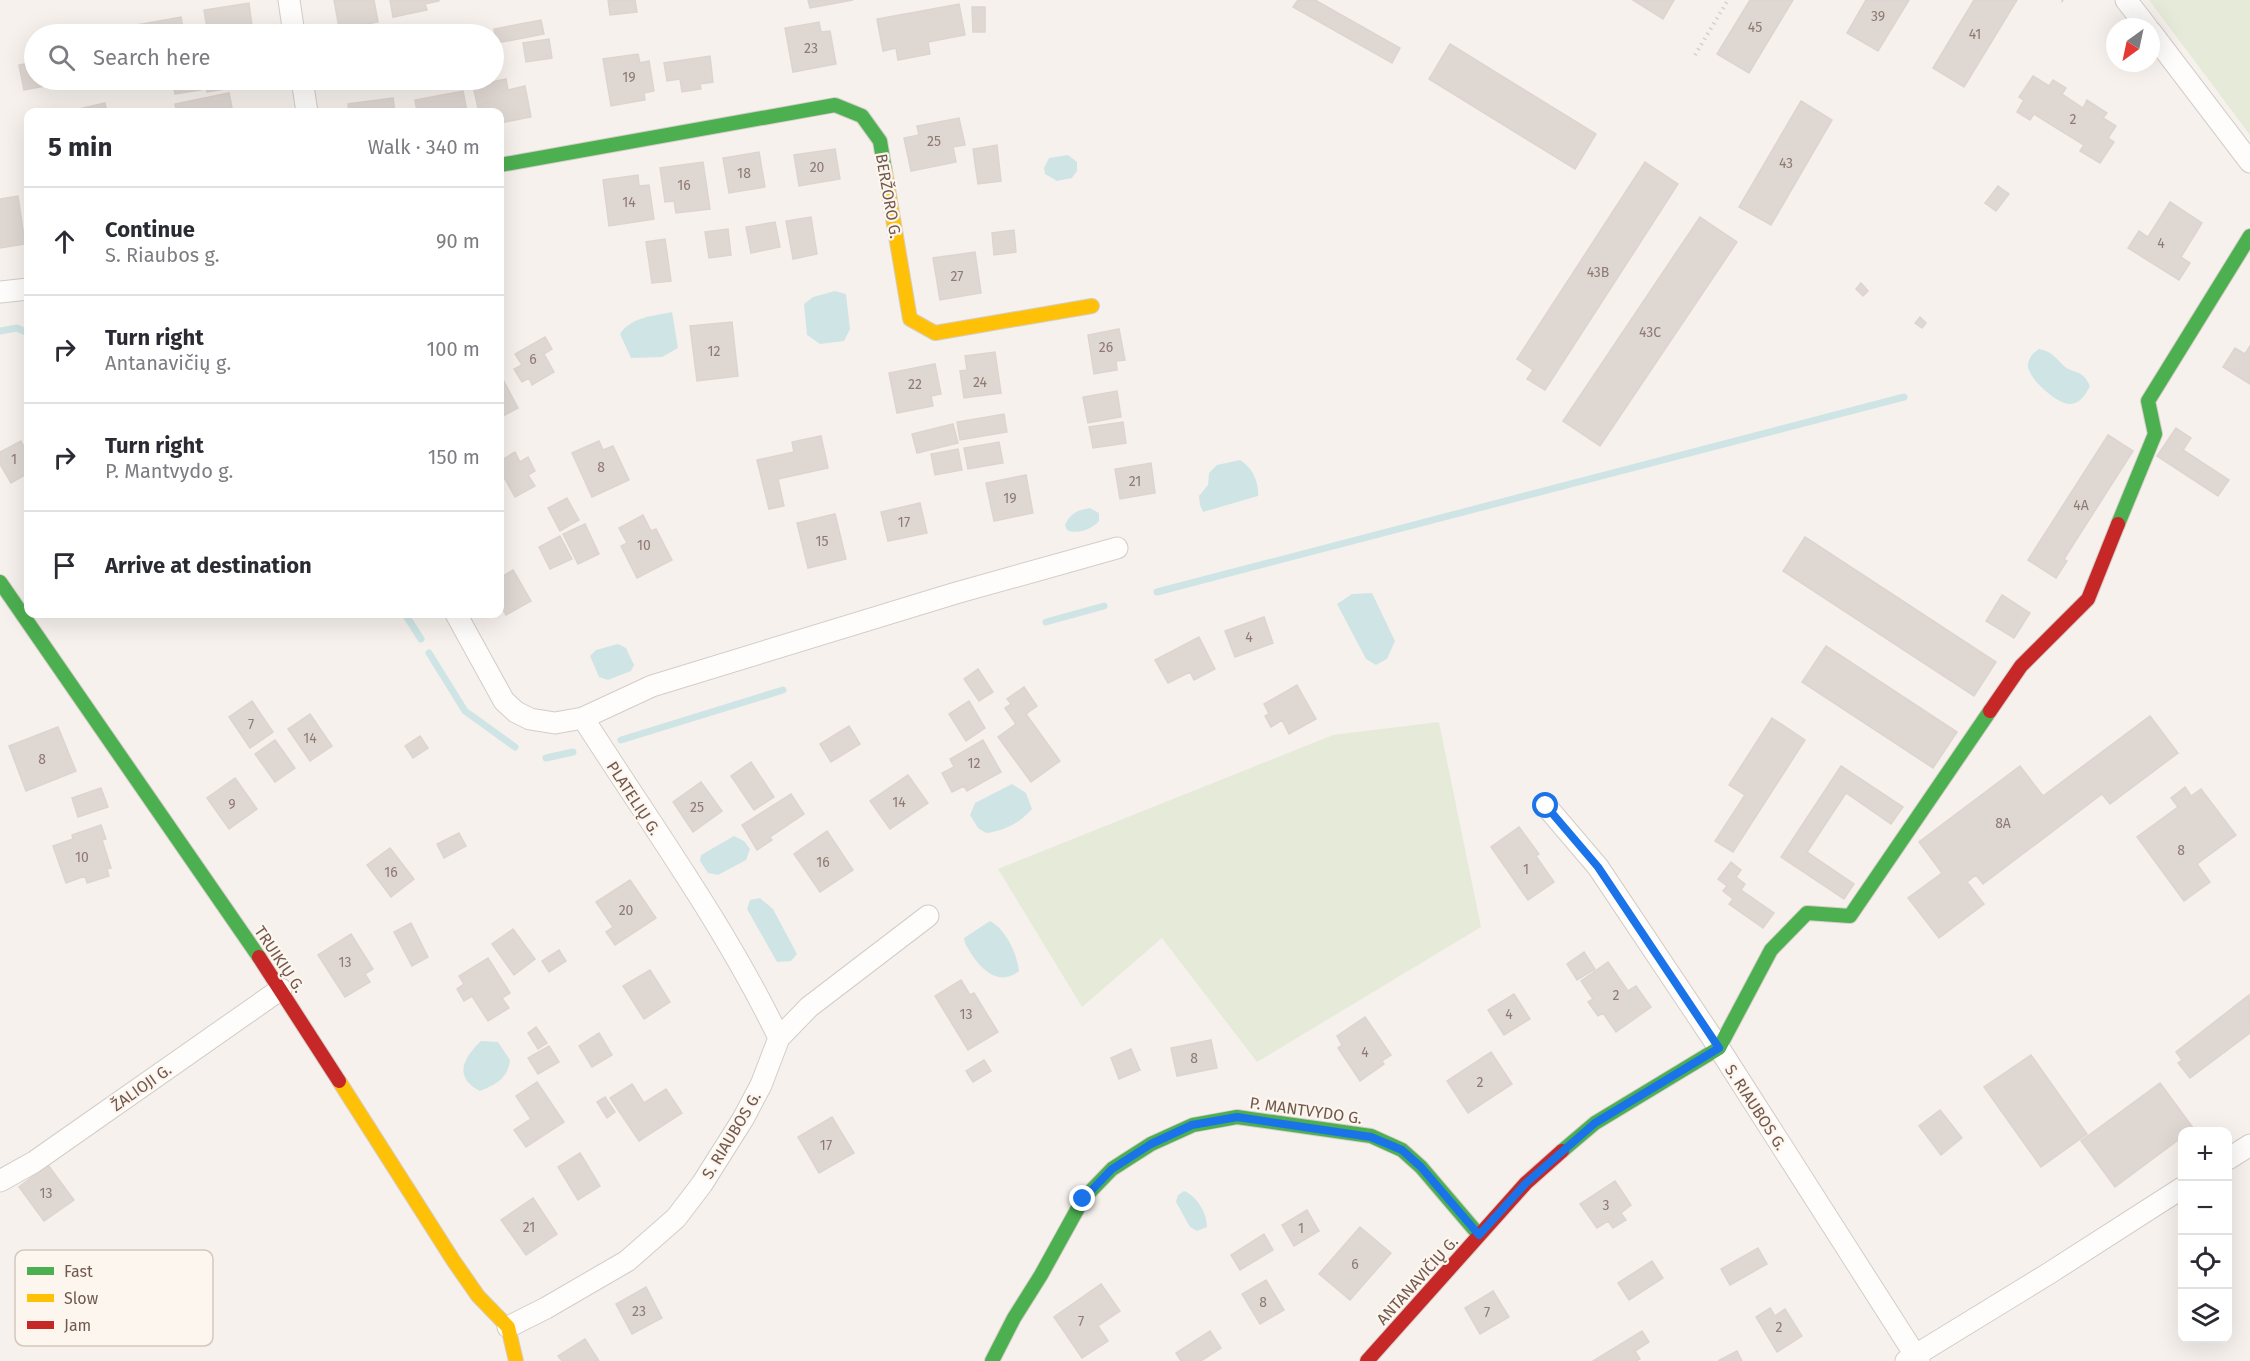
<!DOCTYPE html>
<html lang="en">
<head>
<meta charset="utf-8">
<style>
	:root { --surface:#fff; --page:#f7f7f7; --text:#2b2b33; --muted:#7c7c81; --line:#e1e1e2 }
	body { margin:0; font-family:"Fira Sans",sans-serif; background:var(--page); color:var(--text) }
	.controls { position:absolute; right:18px; bottom:18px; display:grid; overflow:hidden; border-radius:12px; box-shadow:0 6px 24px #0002 }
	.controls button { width:54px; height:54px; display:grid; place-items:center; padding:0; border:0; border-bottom:2px solid var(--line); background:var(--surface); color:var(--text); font:30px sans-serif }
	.compass { position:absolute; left:2106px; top:18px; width:54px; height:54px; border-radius:50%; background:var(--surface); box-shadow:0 6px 24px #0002; rotate:213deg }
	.stop { position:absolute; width:18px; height:18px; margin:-14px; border:4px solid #1a73e8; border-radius:50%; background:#fff }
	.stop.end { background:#1a73e8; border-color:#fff; box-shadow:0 2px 6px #0008 }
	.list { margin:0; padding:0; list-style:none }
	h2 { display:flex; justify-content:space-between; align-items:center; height:78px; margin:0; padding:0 24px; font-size:26px }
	h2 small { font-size:20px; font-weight:400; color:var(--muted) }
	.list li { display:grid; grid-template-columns:39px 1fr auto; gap:18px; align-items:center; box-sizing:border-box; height:108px; padding:0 24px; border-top:2px solid var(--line) }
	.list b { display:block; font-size:22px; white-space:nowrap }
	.list p { margin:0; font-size:20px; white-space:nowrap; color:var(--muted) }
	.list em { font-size:20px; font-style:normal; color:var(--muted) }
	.icon { flex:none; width:33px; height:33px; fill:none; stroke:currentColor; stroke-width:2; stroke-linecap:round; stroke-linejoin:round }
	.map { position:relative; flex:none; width:2250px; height:1361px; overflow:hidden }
	.search { position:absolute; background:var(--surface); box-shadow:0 6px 24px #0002; left:24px; top:24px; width:480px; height:66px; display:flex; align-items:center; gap:15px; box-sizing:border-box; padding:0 21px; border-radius:33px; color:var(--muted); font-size:22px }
	.panel { position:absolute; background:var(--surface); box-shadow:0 6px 24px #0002; left:24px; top:108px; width:480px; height:510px; border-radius:12px }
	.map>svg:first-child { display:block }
	.green { fill:#e5ebd8 }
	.water { fill:#cfe5e5 }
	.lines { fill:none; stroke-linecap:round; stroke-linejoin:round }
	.stream { stroke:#cfe5e5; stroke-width:7 }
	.building { fill:#dfd7d2; stroke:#ded4cf; stroke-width:1.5 }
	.street-casing { stroke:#d3cdc7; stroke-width:23 }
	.fast-casing { stroke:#d5cdc8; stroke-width:16 }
	.slow-casing { stroke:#d5cdc8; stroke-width:16 }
	.jam-casing { stroke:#d5cdc8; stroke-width:16 }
	.path { stroke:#d7d0cc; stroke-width:4; stroke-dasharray:1.5 4.5; stroke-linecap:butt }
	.street { stroke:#fefdfc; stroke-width:21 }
	.fast { stroke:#4caf50; stroke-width:14 }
	.slow { stroke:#ffc107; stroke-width:14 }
	.jam { stroke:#c62828; stroke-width:14 }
	.route { stroke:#1a73e8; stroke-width:8 }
	.labels { text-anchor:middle; stroke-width:4.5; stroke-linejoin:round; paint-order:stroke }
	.number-label { font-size:14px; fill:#8f7a72 }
	.street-label { font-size:16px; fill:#71584e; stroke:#fdf6ee }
	.key { fill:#fdf6ee; stroke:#d3c7be; stroke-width:1.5 }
	.key-label { font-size:16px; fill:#71584e }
</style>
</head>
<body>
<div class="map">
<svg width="2250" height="1361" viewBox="0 0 2250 1361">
	<rect width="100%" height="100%" fill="#f6f1ec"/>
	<!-- green -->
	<path class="green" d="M2149 0H2250V135Z
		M1439 722 1481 927 1257 1062 1162 938 1082 1007 998 869 1333 735Z"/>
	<!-- water -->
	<path class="water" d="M1068 155 1077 162V171L1072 178 1057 181 1045 174 1044 168 1049 158Z
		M835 291 846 294 850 329 844 341 820 344 807 335 804 304 813 297Z
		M672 312 678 348 662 357 631 358 620 334C631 317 653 316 672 312Z
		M2039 349C2051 351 2055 357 2063 365 2073 375 2081 367 2090 386 2086 394 2080 404 2070 404 2057 404 2026 377 2028 364 2029 357 2034 352 2039 349Z
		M1240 460C1253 468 1259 482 1258 496L1203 512 1200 505 1199 496 1208 485 1209 473 1217 465Z
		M1090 508 1099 513V521C1092 529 1077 535 1067 530L1065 525C1070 513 1078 510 1090 508Z
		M1372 593 1395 641 1387 659 1376 665 1366 659 1337 604 1352 594Z
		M618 644 626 648 634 665 631 671 608 680 599 677 590 656 596 650Z
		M1012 784 1026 793 1032 809C1020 823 1004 831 986 833L978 828 970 815 975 803Z
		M734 836 744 841 750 849 746 860 718 875 708 873 700 861 701 855Z
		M760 898 773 909 797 954 791 961 777 962 747 909 750 900Z
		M990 921C1006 930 1017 953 1019 971 996 990 975 963 965 943L964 938Z
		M481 1041 498 1042 510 1060C508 1078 497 1084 480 1091 453 1077 463 1058 481 1041Z
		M1184 1191C1197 1196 1207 1213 1207 1227L1197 1231 1190 1227 1176 1202 1178 1195Z"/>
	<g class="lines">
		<!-- stream -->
		<path class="stream" d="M0 331 17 328 28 333
			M1157 592 1904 397
			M405 614 421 639
			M1046 622 1104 606
			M429 653 465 711 515 747
			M621 740 783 690
			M546 758 573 752"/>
	</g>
	<!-- building -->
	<path class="building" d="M334 0H374L378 22 356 26 357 30 340 33Z
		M390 0H439V1L425 4 427 10 393 17Z
		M608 0H635L637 12 610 15Z
		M808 0H853L810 8Z
		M1298 0H1315L1400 48 1392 63 1293 7Z
		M1633 0H1674L1663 19Z
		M1750 0H1793L1749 73 1717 54Z
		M1866 0H1909L1878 51 1847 33Z
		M1974 0H2017L1964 87 1933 68Z
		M249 3 253 34H208L204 10Z
		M959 4 965 35 928 42 930 54 898 60 896 48 883 51 877 19Z
		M972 7H985V32H973Z
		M181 17 184 34H137L136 25Z
		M541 20 544 34 497 43 494 29Z
		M819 22 821 32 830 31 836 64 793 72 785 28Z
		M549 39 552 58 526 62 523 43Z
		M1450 44 1596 134 1575 169 1429 79Z
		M638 54 640 63 649 61 654 91 644 93 645 100 611 106 603 59Z
		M710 56 713 82 700 84 701 89 682 92 680 79 667 81 664 63Z
		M34 62V80H61L62 83 24 90 19 65Z
		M2033 76 2049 86 2053 80 2066 88 2062 94 2083 108 2087 100 2107 113 2103 118 2116 126 2108 138 2114 142 2100 163 2080 151 2084 145 2034 114 2030 120 2017 112 2024 100 2019 97Z
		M506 79 508 90 525 86 531 117 500 123V112H479L473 86Z
		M84 80H123L85 86Z
		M172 80H199L201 90 175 94Z
		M205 80H224L226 89 207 92Z
		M400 80H423L401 83Z
		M463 91 467 112H417L415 100Z
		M229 93 232 108 222 111V112H177L175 104Z
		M393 98 395 112H349L348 104Z
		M1801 101 1832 120 1771 225 1739 207Z
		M105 103 107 112H80L79 109Z
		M959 118 965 145 953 147 956 162 911 171 904 138 919 135 917 126Z
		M997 145 1001 181 978 184 973 149Z
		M835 149 840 179 799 186 794 155Z
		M759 152 765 187 729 193 723 158Z
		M703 162 710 209 676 213 674 201 665 202 660 168Z
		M1645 162 1678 184 1545 390 1527 379 1533 370 1517 359Z
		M638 175 639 186 649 185 654 219 609 226 603 180Z
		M1998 186 2009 194 1996 211 1985 203Z
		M18 196 25 244 0 248V199Z
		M2170 202 2202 223 2181 257 2190 263 2179 280 2128 248 2139 231 2148 237Z
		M811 217 817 254 793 259 786 221Z
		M1700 217 1737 242 1600 446 1563 421Z
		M775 222 780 247 751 253 746 227Z
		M728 229 731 255 709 258 705 232Z
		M1014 230 1016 252 994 255 992 233Z
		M665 239 671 281 652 283 646 242Z
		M975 252 981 293 940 300 933 258Z
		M1861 283 1868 291 1863 296 1856 289Z
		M1920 317 1926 323 1922 328 1915 323Z
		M732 322 738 376 697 381 690 326Z
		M1119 329 1125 360 1116 361 1117 370 1094 374 1088 335Z
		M545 337 552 349 544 354 554 372 532 385 529 378 522 382 514 369 522 365 515 354Z
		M2250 346V384L2223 367 2235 348 2245 354Z
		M995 352 1001 393 964 398 960 371 967 370 965 356Z
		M935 364 941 394 931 396 933 406 897 413 889 373Z
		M500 374 518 408 503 416 500 410Z
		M1117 391 1121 417 1088 423 1083 397Z
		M1004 414 1007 432 960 440 957 422Z
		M1123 422 1126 443 1093 448 1089 427Z
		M953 424 958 443 917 453 912 434Z
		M2176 428 2191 438 2183 450 2229 480 2218 496 2157 456Z
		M2108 435 2133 451 2064 559 2067 561 2056 578 2028 560Z
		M821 436 828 468 778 479 784 506 769 509 757 460 794 452 792 442Z
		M21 441 28 455V473L11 483 0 464V452Z
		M599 441 603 450 613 446 629 480 592 497 572 453Z
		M999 442 1003 463 968 469 964 448Z
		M958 449 962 470 935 475 931 454Z
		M515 452 520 462 528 457 535 471 528 475 535 486 515 497 500 470V461Z
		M1151 463 1155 493 1120 499 1115 469Z
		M1026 475 1033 513 994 521 986 483Z
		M567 498 579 520 560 531 548 508Z
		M920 503 927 533 888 541 881 512Z
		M835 514 846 559 808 568 797 523Z
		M643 515 651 531 656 529 672 560 637 578 621 546 627 543 619 528Z
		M585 524 599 554 578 564 563 534Z
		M560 536 572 559 550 569 539 547Z
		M1805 537 1996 662 1974 696 1783 571Z
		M513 570 531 601 506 615 500 604V578Z
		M2002 595 2030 613 2014 638 1986 621Z
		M1264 617 1273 643 1235 657 1225 631Z
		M1199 637 1215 669 1194 680 1190 672 1168 683 1155 660Z
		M1826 646 1957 732 1933 768 1802 682Z
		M978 669 993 692 979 701 964 679Z
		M1297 685 1316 719 1289 734 1282 720 1271 727 1265 716 1269 714 1264 704Z
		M1024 687 1037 706 1026 714 1060 761 1031 782 998 737 1016 724 1005 708 1011 704 1007 699Z
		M252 701 273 732 250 748 229 717Z
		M969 701 985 728 966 741 949 714Z
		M310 714 332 746 310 761 288 729Z
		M2150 716 2178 753 2110 804 2102 794 1983 884 1976 875 1967 882 1984 904 1939 938 1908 898 1942 873 1919 842 2020 766 2043 796Z
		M1772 718 1805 740 1733 852 1715 841 1745 795 1729 785Z
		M849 726 860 744 831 762 820 744Z
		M58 727 76 771 26 791 9 746Z
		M420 736 428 748 413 758 405 746Z
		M275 740 295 768 275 782 255 754Z
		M983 740 1001 772 967 791 964 786 952 792 942 773 954 767 950 759Z
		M751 762 774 797 754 810 731 776Z
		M1841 766 1903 807 1891 824 1846 793 1807 852 1854 884 1844 899 1781 857Z
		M908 775 928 803 890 829 870 801Z
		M235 778 257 809 229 829 207 798Z
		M701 782 722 811 693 832 673 802Z
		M2185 787 2191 796 2201 789 2236 835 2197 864 2210 882 2184 901 2137 837 2178 807 2171 798Z
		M101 788 108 807 78 817 72 798Z
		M791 794 804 814 770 837 772 840 757 850 742 825Z
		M101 825 106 839 102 840 111 868 107 869 109 876 87 883 85 876 66 883 53 846 73 839 72 835Z
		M1519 827 1539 854 1536 856 1554 882 1528 900 1491 847Z
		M827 831 853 870 820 892 794 854Z
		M459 833 466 846 444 858 437 844Z
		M390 848 414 879 391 897 367 865Z
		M1731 862 1741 870 1736 877 1745 884 1741 890 1774 913 1763 928 1729 904 1733 899 1723 891 1727 886 1718 879Z
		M630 880 656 918 615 945 606 932 613 927 596 902Z
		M411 923 428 957 412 966 394 932Z
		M513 929 535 959 514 975 492 944Z
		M351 934 373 969 365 974 370 982 345 997 318 955Z
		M559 950 566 961 549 972 542 961Z
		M1584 952 1595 969 1577 980 1567 964Z
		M488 958 510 993 502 998 509 1008 488 1021 472 996 464 1001 457 989 464 984 459 976Z
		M1608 962 1628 991 1636 986 1651 1007 1616 1032 1603 1013 1598 1016 1588 1002 1593 999 1581 981Z
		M650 970 670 1002 644 1019 623 986Z
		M961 980 970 995 974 993 998 1032 968 1050 935 996Z
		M1514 994 1530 1019 1504 1035 1488 1010Z
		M2249 995 2250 1033 2190 1078 2178 1063 2182 1060 2176 1052Z
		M1365 1017 1391 1055 1382 1061 1384 1064 1360 1081 1338 1048 1342 1045 1337 1036Z
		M536 1027 547 1043 538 1049 528 1033Z
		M599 1033 612 1055 592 1067 579 1046Z
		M1211 1040 1217 1068 1177 1076 1171 1048Z
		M549 1046 559 1062 538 1074 528 1058Z
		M1131 1049 1140 1070 1119 1079 1111 1058Z
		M1491 1052 1512 1084 1468 1113 1447 1081Z
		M2031 1055 2087 1134 2041 1167 1984 1087Z
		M984 1060 991 1071 973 1082 966 1071Z
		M537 1082 564 1122 526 1147 514 1130 531 1119 516 1096Z
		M2160 1083 2194 1129 2190 1132H2182V1137L2115 1187 2081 1141Z
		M632 1084 644 1103 666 1089 682 1113 639 1141 610 1098Z
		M605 1097 615 1112 607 1118 597 1102Z
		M1940 1110 1962 1138 1941 1155 1919 1126Z
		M832 1117 854 1153 819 1173 798 1137Z
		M580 1153 600 1186 578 1200 558 1167Z
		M48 1165 74 1200 44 1221 19 1187Z
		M1615 1181 1631 1205 1621 1213 1626 1220 1613 1228 1608 1221 1597 1228 1580 1204Z
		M533 1198 557 1234 526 1255 501 1220Z
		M1307 1210 1319 1231 1294 1246 1282 1225Z
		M1360 1227 1391 1253 1350 1300 1319 1274Z
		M1264 1234 1273 1250 1240 1270 1231 1255Z
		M1758 1248 1767 1264 1730 1285 1721 1269Z
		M1652 1261 1663 1278 1629 1300 1618 1283Z
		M1266 1280 1284 1310 1260 1324 1242 1294Z
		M1101 1284 1120 1311 1098 1326 1108 1341 1082 1358 1054 1317Z
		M646 1287 662 1318 632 1334 616 1304Z
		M1493 1291 1509 1317 1480 1334 1465 1308Z
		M1770 1308 1775 1316 1785 1309 1802 1336 1777 1352 1756 1317Z
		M1210 1331 1221 1348 1201 1361H1181L1176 1353Z
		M1642 1331 1649 1342 1635 1351 1640 1359 1636 1361H1593Z
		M585 1339 599 1361H562L558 1356Z
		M1737 1351 1742 1361H1718Z"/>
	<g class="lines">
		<!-- street casing -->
		<g class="street-casing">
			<path id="street" d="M289 0 294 34
				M2126 0 2147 27
				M2151 32 2250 162
				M302 80 307 112
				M0 292 28 289
				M456 614 504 701 516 712 530 719 555 723 583 718C650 823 725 926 779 1038
				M583 718 652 686 956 593 1117 548
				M1546 806 1598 867 1719 1048 1919 1361
				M2228 1159 2250 1145
				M0 1181 34 1162 281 989
				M508 1327 546 1308 627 1261 676 1218 702 1184 743 1119 761 1085 779 1038 809 1007 928 916
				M1906 1361 2048 1274 2182 1188"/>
		</g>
		<!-- fast casing -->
		<g class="fast-casing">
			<path id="fast" d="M500 165 835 105 862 116 880 141 885 171
				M2118 524 2155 434 2148 401 2250 236
				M0 582 259 957
				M1562 1151 1595 1123 1719 1048 1771 950 1807 913 1850 916 1990 711
				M992 1361 1014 1318 1041 1275 1083 1199 1112 1169 1151 1144 1193 1125 1237 1117 1371 1136 1402 1150 1421 1167 1479 1235"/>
		</g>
		<!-- slow casing -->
		<g class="slow-casing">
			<path id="slow" d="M885 171 910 319 935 333 1092 306
				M339 1081 453 1260 478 1296 508 1327 516 1361"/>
		</g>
		<!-- jam casing -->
		<g class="jam-casing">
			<path id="jam" d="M1990 711 2021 666 2088 599 2118 524
				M259 957 339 1081
				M1367 1361 1526 1183 1562 1151"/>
		</g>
		<!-- path -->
		<path class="path" d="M2062 0 2065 2
			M1695 55 1728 0"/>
		<!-- street -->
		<use href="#street" class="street"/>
		<!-- fast -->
		<use href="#fast" class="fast"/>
		<!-- slow -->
		<use href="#slow" class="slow"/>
		<!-- jam -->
		<use href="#jam" class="jam"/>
	</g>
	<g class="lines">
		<!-- route -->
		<path class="route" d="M1083 1199 1112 1169 1151 1144 1192 1125 1237 1117 1371 1137 1402 1150 1421 1167 1479 1235 1526 1183 1595 1123 1719 1048 1598 867 1546 806"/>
	</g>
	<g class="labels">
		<!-- number labels -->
		<g class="number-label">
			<text x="1878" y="21">39</text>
			<text x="1755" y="32">45</text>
			<text x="1975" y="39">41</text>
			<text x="811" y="53">23</text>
			<text x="629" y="82">19</text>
			<text x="2073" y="124">2</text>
			<text x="934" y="146">25</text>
			<text x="1786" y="168">43</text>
			<text x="817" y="172">20</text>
			<text x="744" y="178">18</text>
			<text x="684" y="190">16</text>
			<text x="629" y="207">14</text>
			<text x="2161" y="248">4</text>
			<text x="1598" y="277">43B</text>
			<text x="957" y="281">27</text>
			<text x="1650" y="337">43C</text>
			<text x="1106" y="352">26</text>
			<text x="714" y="356">12</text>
			<text x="533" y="364">6</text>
			<text x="980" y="387">24</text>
			<text x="915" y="389">22</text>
			<text x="14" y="464">1</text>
			<text x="601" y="472">8</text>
			<text x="1135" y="486">21</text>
			<text x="1010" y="503">19</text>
			<text x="2081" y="510">4A</text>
			<text x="904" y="527">17</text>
			<text x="822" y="546">15</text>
			<text x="644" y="550">10</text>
			<text x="1249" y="642">4</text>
			<text x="251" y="729">7</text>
			<text x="310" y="743">14</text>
			<text x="42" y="764">8</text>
			<text x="974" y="768">12</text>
			<text x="899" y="807">14</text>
			<text x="232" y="809">9</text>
			<text x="697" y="812">25</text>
			<text x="2003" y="828">8A</text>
			<text x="2181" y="855">8</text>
			<text x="82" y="862">10</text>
			<text x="823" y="867">16</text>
			<text x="1526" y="874">1</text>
			<text x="391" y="877">16</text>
			<text x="626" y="915">20</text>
			<text x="345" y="967">13</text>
			<text x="1616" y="1000">2</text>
			<text x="966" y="1019">13</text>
			<text x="1509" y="1019">4</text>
			<text x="1365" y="1057">4</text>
			<text x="1194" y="1063">8</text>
			<text x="1480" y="1087">2</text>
			<text x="826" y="1150">17</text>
			<text x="46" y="1198">13</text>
			<text x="1606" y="1210">3</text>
			<text x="529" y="1232">21</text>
			<text x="1301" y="1233">1</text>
			<text x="1355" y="1269">6</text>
			<text x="1263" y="1307">8</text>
			<text x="639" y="1316">23</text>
			<text x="1487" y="1317">7</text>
			<text x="1081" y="1326">7</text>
			<text x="1779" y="1332">2</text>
		</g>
		<!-- street labels -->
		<g class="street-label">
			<text transform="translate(889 196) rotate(80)" y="6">BERŽORO G.</text>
			<text transform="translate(634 798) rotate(57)" y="6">PLATELIŲ G.</text>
			<text transform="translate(280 959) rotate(56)" y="6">TRUIKIŲ G.</text>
			<text transform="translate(141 1087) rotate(-35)" y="6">ŽALIOJI G.</text>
			<text transform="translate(1756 1107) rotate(57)" y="6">S. RIAUBOS G.</text>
			<text transform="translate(1306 1110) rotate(8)" y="6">P. MANTVYDO G.</text>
			<text transform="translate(731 1135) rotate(-59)" y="6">S. RIAUBOS G.</text>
			<text transform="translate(1417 1280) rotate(-48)" y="6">ANTANAVIČIŲ G.</text>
		</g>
	</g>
	<!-- legend -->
	<rect x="15" y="1250" width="198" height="96" rx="9" class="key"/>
	<rect x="27" y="1267" width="27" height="8" fill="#4caf50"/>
	<rect x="27" y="1294" width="27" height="8" fill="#ffc107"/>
	<rect x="27" y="1321" width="27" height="8" fill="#c62828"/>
	<g class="key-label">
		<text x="64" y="1277">Fast</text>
		<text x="64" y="1304">Slow</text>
		<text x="64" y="1331">Jam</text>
	</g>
</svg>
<div class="controls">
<button>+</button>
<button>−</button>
<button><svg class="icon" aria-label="locate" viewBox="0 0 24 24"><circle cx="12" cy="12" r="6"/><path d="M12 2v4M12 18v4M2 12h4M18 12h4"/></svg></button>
<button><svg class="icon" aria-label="layers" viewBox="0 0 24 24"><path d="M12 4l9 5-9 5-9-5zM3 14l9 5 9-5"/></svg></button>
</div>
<svg class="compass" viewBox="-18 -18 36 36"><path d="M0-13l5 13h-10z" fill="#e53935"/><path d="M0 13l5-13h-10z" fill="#7c7c81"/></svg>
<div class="stop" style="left:1546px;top:806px"></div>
<div class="stop end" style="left:1083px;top:1199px"></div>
<div class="search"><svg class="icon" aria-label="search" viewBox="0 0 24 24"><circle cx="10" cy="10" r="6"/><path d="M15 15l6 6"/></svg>Search here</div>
<section class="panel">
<h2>5 min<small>Walk · 340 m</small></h2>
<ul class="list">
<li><svg class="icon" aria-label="ahead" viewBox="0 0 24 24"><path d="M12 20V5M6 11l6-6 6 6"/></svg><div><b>Continue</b><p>S. Riaubos g.</p></div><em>90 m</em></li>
<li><svg class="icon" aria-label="right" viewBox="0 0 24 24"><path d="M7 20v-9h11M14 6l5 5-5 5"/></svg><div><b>Turn right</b><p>Antanavičių g.</p></div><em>100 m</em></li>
<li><svg class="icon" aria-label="right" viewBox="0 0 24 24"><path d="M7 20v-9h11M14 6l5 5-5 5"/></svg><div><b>Turn right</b><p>P. Mantvydo g.</p></div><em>150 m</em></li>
<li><svg class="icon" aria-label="arrive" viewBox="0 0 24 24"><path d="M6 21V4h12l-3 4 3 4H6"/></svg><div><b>Arrive at destination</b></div></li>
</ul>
</section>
</div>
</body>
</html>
